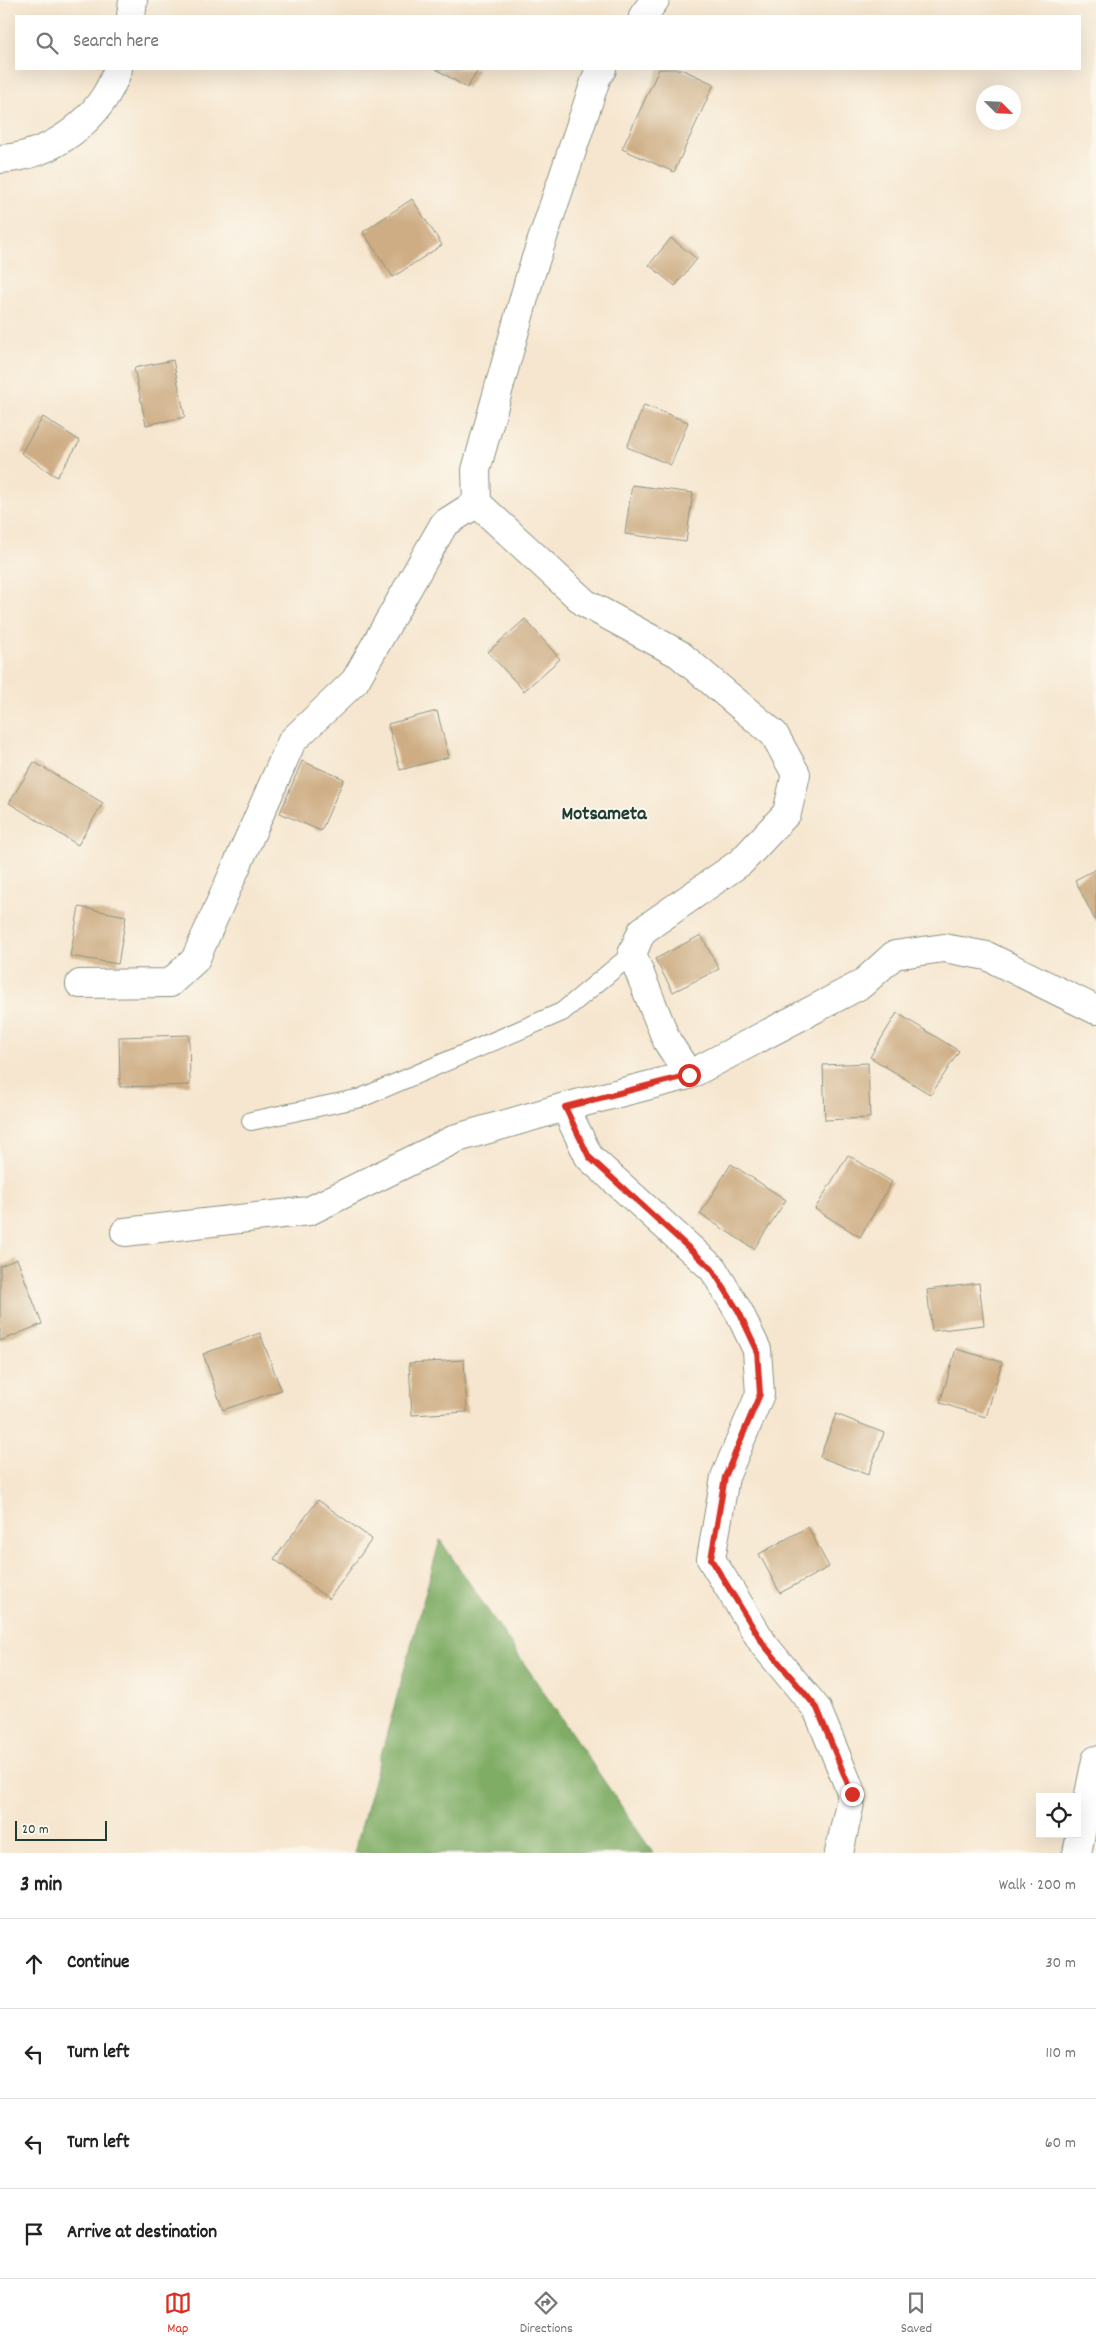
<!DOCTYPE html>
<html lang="en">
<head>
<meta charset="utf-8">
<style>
	:root { --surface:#fff; --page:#f2f2f2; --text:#222; --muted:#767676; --line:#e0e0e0; --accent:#d93025 }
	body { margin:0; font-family:Dekko,sans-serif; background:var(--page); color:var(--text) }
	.controls { position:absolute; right:15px; bottom:15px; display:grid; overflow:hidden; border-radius:0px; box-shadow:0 5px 20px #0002 }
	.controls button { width:45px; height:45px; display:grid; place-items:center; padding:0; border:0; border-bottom:1px solid var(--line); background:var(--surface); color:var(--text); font:25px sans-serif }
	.compass { position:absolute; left:976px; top:85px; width:45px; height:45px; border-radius:50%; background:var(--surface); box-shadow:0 5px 20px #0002; rotate:114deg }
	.scale { position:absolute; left:15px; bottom:12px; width:92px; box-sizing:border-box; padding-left:5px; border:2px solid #1f3d34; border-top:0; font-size:14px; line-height:18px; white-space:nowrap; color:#1f3d34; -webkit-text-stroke:4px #fbf7ec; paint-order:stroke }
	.stop { position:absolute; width:15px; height:15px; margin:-11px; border:4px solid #d93025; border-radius:50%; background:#fff }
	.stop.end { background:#d93025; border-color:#fff; box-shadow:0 1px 5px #0008 }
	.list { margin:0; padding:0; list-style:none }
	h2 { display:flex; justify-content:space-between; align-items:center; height:65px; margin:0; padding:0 20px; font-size:21px }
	h2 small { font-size:16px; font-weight:400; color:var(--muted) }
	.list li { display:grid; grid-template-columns:32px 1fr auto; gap:15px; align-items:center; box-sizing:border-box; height:90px; padding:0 20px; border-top:1px solid var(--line) }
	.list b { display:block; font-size:19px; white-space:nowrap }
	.list em { font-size:16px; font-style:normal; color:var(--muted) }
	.icon { flex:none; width:28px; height:28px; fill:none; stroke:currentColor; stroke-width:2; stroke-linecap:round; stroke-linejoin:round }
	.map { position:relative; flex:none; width:1096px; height:1853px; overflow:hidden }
	.search { position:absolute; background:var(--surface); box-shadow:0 5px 20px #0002; left:15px; right:15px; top:15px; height:55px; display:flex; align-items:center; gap:12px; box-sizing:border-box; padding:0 18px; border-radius:0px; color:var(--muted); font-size:19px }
	.sheet { height:425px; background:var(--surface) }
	nav { display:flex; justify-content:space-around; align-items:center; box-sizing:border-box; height:70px; border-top:1px solid var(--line); background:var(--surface); font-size:14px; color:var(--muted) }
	nav a { display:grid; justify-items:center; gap:2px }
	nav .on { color:var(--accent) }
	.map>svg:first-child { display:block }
	.forest { fill:#80ad66; stroke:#50754d }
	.building { fill:#cead84 }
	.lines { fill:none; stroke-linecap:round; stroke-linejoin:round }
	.service-casing { stroke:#8a9282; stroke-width:20 }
	.minor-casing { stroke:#8a9282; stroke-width:30 }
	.tertiary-casing { stroke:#8a9282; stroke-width:30 }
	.service { stroke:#fff; stroke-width:18 }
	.minor { stroke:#fff; stroke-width:28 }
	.tertiary { stroke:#fff; stroke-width:28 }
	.route { stroke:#d93025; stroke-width:6 }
	.labels { text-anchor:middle; stroke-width:4; stroke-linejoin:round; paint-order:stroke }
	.quarter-label { font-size:20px; font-weight:bold; fill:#1f3d34; stroke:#fbf7ec }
</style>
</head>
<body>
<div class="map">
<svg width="1096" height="1853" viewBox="0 0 1096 1853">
	<rect width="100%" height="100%" fill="#fbf7ec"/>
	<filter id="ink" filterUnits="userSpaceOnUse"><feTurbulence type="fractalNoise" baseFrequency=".02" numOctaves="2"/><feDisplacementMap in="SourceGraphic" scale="10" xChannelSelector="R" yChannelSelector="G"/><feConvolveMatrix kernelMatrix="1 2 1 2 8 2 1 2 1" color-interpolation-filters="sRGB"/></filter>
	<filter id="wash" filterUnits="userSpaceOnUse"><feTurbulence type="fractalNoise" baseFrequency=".0096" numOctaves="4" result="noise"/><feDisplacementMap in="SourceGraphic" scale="20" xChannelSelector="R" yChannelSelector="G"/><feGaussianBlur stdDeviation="1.12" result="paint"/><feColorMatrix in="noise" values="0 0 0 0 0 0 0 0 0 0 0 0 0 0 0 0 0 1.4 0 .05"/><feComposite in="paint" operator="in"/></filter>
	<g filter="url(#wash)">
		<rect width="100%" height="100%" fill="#f6e6cf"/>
		<!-- forest -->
		<path class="forest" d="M440 1540 653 1853H354Z"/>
		<g id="blocks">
			<!-- building -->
			<path class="building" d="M436 69H479L467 88Z
				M659 69H681L714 84 674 172 622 149Z
				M412 199 442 245 393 277 363 232Z
				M671 238 697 259 675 286 649 265Z
				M173 360 185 417 146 425 134 368Z
				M644 405 688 422 671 465 627 447Z
				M43 417 80 441 57 477 21 453Z
				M632 485 693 493 686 542 625 534Z
				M525 619 560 659 524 691 488 652Z
				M437 711 449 757 400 770 388 724Z
				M302 761 344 779 321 831 280 813Z
				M34 762 103 803 78 845 9 803Z
				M1096 869V922L1075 880Z
				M79 907 126 916 118 964 70 956Z
				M701 935 719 969 673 992 655 959Z
				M897 1013 959 1051 931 1095 870 1057Z
				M189 1035 190 1085 120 1087 119 1037Z
				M868 1063 870 1118 825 1120 823 1065Z
				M848 1155 892 1182 860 1237 815 1209Z
				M731 1164 786 1200 754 1249 700 1214Z
				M17 1259 42 1324 0 1341V1266Z
				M979 1283 984 1325 932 1331 927 1290Z
				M260 1333 281 1390 223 1410 203 1354Z
				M956 1349 1002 1362 986 1417 940 1403Z
				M464 1360 467 1412 412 1415 409 1363Z
				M836 1414 884 1433 868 1475 820 1457Z
				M318 1500 372 1539 329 1599 274 1559Z
				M808 1527 829 1567 780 1593 759 1554Z"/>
		</g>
	</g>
	<g filter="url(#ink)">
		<use href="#blocks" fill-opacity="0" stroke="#8a9282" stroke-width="1"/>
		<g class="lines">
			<!-- service casing -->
			<g class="service-casing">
				<path id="service" d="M251 1121 361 1098 562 1012 632 954"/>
			</g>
			<!-- minor casing -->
			<g class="minor-casing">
				<path id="minor" d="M643 16 655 0
					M602 69 597 76 531 273 476 470 477 503 585 603 679 654 774 734 796 774 787 813 741 862 642 931 632 954 667 1041 689 1075
					M80 984 170 983 195 960 292 741 355 681 444 524 477 503
					M565 1107 589 1157 713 1269 739 1312 757 1350 760 1394 725 1477 711 1559 764 1645 817 1709 852 1794 839 1853
					M125 1232 309 1211 457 1138 565 1107 689 1075 862 984 894 955 944 948 987 956 1096 1010
					M1077 1853 1096 1760"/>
			</g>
			<!-- tertiary casing -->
			<g class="tertiary-casing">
				<path id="tertiary" d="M131 16 133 0
					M0 159C53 156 101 119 118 69"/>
			</g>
			<!-- service -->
			<use href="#service" class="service"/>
			<!-- minor -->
			<use href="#minor" class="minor"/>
			<!-- tertiary -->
			<use href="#tertiary" class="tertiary"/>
		</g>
	</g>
	<g class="lines" filter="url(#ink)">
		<!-- route -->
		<path class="route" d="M689 1075 565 1107 589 1157 712 1269 739 1312 757 1350 760 1394 725 1477 711 1559 764 1645 817 1708 852 1794"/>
	</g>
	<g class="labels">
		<!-- quarter labels -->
		<g class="quarter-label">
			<text x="604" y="819">Motsameta</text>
		</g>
	</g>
</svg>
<div class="controls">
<button><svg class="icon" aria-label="locate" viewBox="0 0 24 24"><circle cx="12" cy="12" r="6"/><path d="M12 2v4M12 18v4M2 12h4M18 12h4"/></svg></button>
</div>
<svg class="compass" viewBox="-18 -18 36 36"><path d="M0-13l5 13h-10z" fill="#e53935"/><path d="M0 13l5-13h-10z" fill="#767676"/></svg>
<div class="scale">20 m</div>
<div class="stop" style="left:689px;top:1075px"></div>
<div class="stop end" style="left:852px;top:1794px"></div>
<div class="search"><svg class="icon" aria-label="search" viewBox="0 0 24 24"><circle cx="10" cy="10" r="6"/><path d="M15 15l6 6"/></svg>Search here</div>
</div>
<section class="sheet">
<h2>3 min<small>Walk · 200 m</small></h2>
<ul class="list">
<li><svg class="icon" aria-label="ahead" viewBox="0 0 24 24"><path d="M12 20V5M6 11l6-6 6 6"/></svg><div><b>Continue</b></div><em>30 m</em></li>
<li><svg class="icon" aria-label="left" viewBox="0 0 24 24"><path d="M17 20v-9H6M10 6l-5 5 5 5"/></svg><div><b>Turn left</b></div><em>110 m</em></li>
<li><svg class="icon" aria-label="left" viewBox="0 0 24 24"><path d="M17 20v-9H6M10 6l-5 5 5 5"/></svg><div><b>Turn left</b></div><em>60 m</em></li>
<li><svg class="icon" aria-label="arrive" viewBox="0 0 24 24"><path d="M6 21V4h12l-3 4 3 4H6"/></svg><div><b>Arrive at destination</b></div></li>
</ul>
</section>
<nav>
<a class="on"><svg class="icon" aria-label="map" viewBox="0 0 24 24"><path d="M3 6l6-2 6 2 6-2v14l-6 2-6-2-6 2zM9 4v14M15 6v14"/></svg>Map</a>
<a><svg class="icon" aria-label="directions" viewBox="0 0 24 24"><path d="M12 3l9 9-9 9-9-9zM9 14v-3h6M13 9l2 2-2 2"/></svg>Directions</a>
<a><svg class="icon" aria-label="saved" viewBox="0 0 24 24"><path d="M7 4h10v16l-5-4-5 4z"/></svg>Saved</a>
</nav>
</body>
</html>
